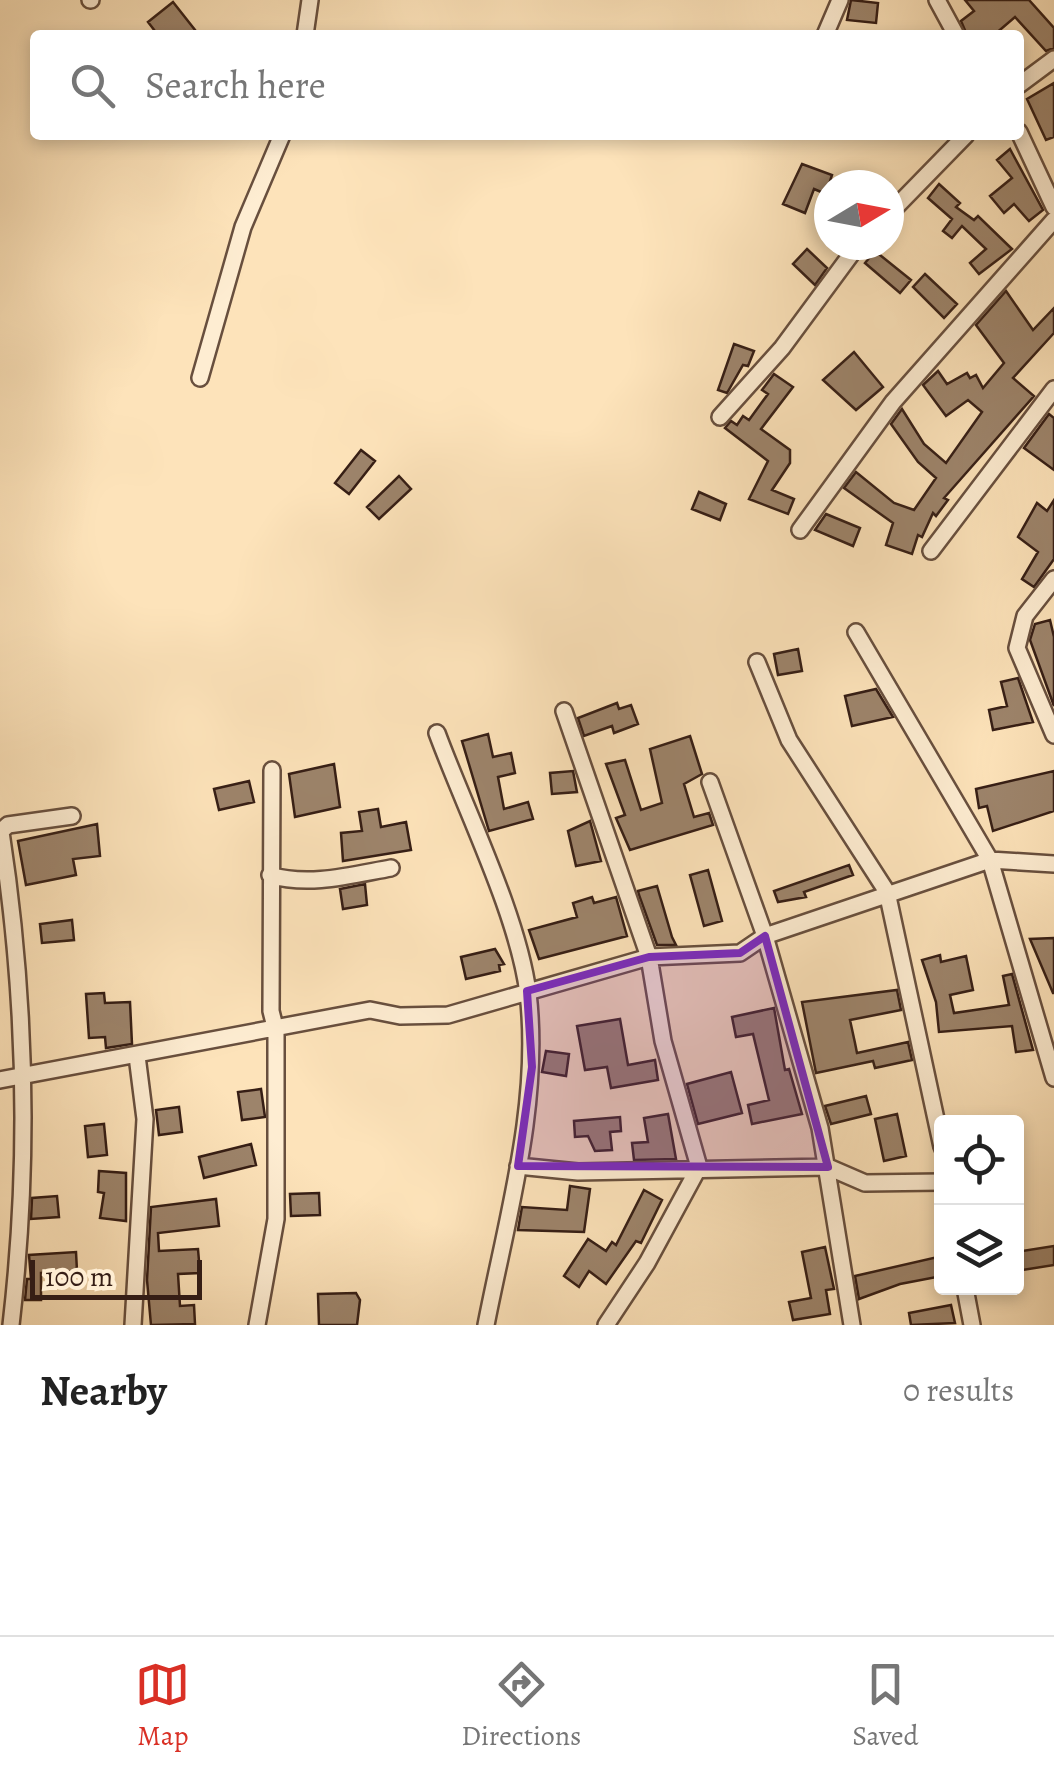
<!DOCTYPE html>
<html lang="en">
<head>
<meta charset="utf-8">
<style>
	:root { --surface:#fff; --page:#f6f6f6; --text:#222; --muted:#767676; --line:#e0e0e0; --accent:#d93025 }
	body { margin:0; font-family:Alegreya,serif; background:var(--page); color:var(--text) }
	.controls { position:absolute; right:30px; bottom:30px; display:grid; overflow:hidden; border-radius:10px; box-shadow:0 5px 15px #0003 }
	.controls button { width:90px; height:90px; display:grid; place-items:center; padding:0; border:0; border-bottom:2px solid var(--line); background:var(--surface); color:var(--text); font:50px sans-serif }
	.compass { position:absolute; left:814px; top:170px; width:90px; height:90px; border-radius:50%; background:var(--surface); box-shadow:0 5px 15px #0003; rotate:80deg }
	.scale { position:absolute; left:30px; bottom:25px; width:172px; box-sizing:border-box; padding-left:10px; border:5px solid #361e15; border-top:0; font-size:28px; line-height:35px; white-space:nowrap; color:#361e15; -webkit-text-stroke:8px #feedd2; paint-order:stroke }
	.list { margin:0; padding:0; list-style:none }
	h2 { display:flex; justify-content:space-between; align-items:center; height:130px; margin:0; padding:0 40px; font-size:42px }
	h2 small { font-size:32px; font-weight:400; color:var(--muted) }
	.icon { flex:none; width:55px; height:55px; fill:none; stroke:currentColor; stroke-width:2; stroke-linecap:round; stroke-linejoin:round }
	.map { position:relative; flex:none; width:1054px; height:1325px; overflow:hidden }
	.search { position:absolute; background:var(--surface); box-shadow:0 5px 15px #0003; left:30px; right:30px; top:30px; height:110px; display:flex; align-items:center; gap:25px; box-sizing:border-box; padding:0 35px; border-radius:10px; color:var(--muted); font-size:38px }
	.sheet { height:310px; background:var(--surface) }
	nav { display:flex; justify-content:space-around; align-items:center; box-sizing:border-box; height:140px; border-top:2px solid var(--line); background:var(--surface); font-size:28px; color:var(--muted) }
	nav a { display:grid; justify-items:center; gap:5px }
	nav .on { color:var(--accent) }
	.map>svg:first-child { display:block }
	.building { fill:#9d846b; stroke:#361e15; stroke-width:2.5 }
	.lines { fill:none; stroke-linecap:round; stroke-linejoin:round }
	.minor-casing { stroke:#684f3e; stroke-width:20 }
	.minor { stroke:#feedd2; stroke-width:15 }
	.marked { fill:#7b2cbf; fill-opacity:0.2; stroke:#7b2cbf; stroke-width:8; stroke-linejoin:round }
</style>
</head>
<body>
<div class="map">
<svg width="1054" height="1325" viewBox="0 0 1054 1325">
	<rect width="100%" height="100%" fill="#fde3ba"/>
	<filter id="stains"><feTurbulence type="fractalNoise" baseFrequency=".002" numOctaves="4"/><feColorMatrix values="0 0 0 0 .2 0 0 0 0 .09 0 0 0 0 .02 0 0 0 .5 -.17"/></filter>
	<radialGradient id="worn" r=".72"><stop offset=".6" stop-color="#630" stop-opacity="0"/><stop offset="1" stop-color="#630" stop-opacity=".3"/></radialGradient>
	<!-- building -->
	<path class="building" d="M851 0 878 3 876 23 847 20Z
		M965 0H1029L1054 28V48L1046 51 1015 17 994 35H967L961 21 974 11Z
		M173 2 199 35H158L148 22Z
		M1054 83V137L1046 140 1027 99Z
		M1010 149 1043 210 1029 221 1014 204 1004 213 990 196 1012 178 997 160Z
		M802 164 832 175 826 194 814 189 805 213 783 204Z
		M939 184 960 203 956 207 974 220 978 216 1012 249 979 274 970 263 986 249 962 226 952 238 943 231 952 219 928 198Z
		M807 249 827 268 815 285 793 264Z
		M875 251 911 280 900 293 865 263Z
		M925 274 957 304 944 318 913 287Z
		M1006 291 1033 330 1054 308V333L1013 378 1034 396 944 498 948 500 936 516 933 513 922 537 918 535 912 554 886 545 893 523 844 488 856 472 894 503 914 510 936 478 918 462 891 424 902 409 924 444 946 463 982 412 968 400 946 416 923 385 938 371 947 384 967 373 970 378 976 375 983 388 1004 363 976 325Z
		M734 344 754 351 748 366 743 365 727 393 718 390Z
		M854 352 883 387 856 410 823 380Z
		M774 374 793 387 761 429 790 450V463L772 490 794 499 788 514 749 499 768 461 725 428 731 421 737 425 743 416 749 420 768 394 762 390Z
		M1049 414 1054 418V470L1024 448Z
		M361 450 375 461 349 494 335 483Z
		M399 476 411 489 379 519 367 507Z
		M699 492 726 504 720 520 692 509Z
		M1054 500V559L1034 587 1022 579 1038 552 1018 537 1037 503 1047 511Z
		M826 514 860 528 853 546 815 530Z
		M1050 620 1054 637V706L1030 640 1035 624Z
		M798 649 802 671 778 675 774 654Z
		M1018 678 1033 722 993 730 989 710 1007 706 1001 682Z
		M876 689 893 717 852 726 845 696Z
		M617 703 619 709 631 705 638 724 614 733 612 726 584 736 578 718Z
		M488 734 493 757 511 753 515 773 498 777 504 809 528 802 533 819 489 831 462 741Z
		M690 736 702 774 684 784 694 817 709 813 713 825 630 850 616 818 625 815 606 764 625 760 641 810 662 803 650 749Z
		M334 764 340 807 295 817 289 774Z
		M573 771 577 792 552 794 550 773Z
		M1054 771V811L993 831 987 806 979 808 976 789Z
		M249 781 254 802 219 810 214 789Z
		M378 809 381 827 406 822 411 850 343 861 341 833 362 831 359 812Z
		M590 821 601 861 576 866 568 831Z
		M97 824 100 856 73 859 76 875 26 885 18 841Z
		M849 865 853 875 804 892 806 897 778 902 774 891Z
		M708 870 722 921 704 926 690 875Z
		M365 884 367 905 343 909 340 889Z
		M657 886 672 937 676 945H657L639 895 638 891Z
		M592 897 594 903 616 897 627 936 539 959 529 930 577 917 573 903Z
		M72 920 74 940 42 943 40 924Z
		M1054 938V993H1053L1030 939Z
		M495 949 504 964 499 965 500 971 466 979 461 957Z
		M940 955 941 962 966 956 973 990 950 995 954 1013 1009 1005 1003 976 1012 974 1033 1050 1016 1052 1012 1026 939 1032 936 1002 922 960Z
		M897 990 901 1010 850 1020 855 1043 857 1053 908 1042 912 1060 875 1068 873 1061 816 1073 802 1002Z
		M104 993 105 1003 130 1002 132 1044 106 1048 105 1037 89 1038 86 994Z
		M774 1008 785 1070 789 1069 802 1114 752 1124 748 1105 769 1100 753 1034 736 1037 732 1017Z
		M620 1019 628 1065 655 1060 658 1080 611 1088 607 1067 585 1070 577 1026Z
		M546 1051 569 1054 566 1076 542 1072Z
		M731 1072 742 1113 698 1124 687 1084Z
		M261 1089 265 1117 242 1120 238 1092Z
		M866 1096 871 1114 831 1124 825 1106Z
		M179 1107 182 1132 159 1135 156 1110Z
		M668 1114 676 1159 634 1160 632 1143 648 1142 644 1118Z
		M897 1114 906 1156 884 1161 875 1119Z
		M620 1117 621 1131 610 1132 612 1150 595 1151 588 1136 575 1137 574 1121Z
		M104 1124 107 1155 88 1157 85 1126Z
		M251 1144 256 1165 204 1178 199 1157Z
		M99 1171 126 1173V1221L100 1218 104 1193 98 1192Z
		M570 1186 590 1189 584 1232 518 1230 522 1207 567 1210Z
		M644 1190 662 1200 641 1243 636 1241 606 1284 589 1271 579 1287 564 1276 588 1239 606 1251 612 1242 616 1245Z
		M319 1193 320 1215 291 1216 290 1194Z
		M57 1196 59 1217 31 1219 32 1198Z
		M216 1199 219 1226 158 1233 159 1251 198 1249 200 1273 178 1274 180 1306 194 1305 195 1324 151 1325 147 1280 151 1207Z
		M1054 1246V1265L1016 1271V1252Z
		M825 1247 834 1289 826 1290 830 1314 793 1320 789 1302 811 1298 802 1252Z
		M76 1252 77 1271 41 1273V1300H25L27 1279H31L29 1255Z
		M942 1256V1276L900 1284 859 1299 855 1276Z
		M356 1293 360 1300 357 1325H319L318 1294Z
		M951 1305 955 1323 911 1325 909 1313Z"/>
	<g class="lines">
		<!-- minor casing -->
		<g class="minor-casing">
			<path id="minor" d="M90 0H91
				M937 0 956 35
				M305 35 310 0
				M825 35 840 0
				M1019 85 1054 59
				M1019 132 1054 207
				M889 214 966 135
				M200 378 243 227 282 135
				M720 417 782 348 858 245
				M800 530 893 402 1054 220
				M931 551 1054 389
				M1054 579 1025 616 1017 648 1054 735
				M856 632 990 860 1054 1078
				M757 662 789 740 887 892 942 1147
				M564 711 649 957 663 1041 699 1167 647 1263 606 1325
				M437 733C465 809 518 915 528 993 541 1103 507 1217 486 1325
				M710 782 765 936 820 1128 852 1325
				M0 832 8 825 72 816
				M1 832C26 995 30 1161 11 1325
				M270 875C309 887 352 875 391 868
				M0 1080 370 1010 400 1016 448 1015 649 957 740 953 765 936 990 860 1054 864
				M518 1166 578 1172 828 1167 865 1183 942 1182
				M965 1288 972 1325
				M133 1325 145 1119 137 1056
				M257 1325 276 1219V1031L271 1011 272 770"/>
		</g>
		<!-- minor -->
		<use href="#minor" class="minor"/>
	</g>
	<!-- marked area -->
	<path class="marked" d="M765 936 828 1167 518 1166 532 1067 527 991 649 957 740 953Z"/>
	<rect width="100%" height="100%" filter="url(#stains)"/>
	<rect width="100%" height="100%" fill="url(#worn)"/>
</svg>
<div class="controls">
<button><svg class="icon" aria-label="locate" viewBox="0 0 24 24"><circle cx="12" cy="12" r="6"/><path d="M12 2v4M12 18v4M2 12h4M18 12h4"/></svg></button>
<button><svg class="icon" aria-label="layers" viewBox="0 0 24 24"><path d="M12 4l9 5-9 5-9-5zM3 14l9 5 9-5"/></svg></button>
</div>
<svg class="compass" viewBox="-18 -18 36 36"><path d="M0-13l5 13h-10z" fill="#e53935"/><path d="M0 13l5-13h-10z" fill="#767676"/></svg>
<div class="scale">100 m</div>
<div class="search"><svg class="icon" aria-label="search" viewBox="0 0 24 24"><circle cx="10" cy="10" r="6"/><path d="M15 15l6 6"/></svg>Search here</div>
</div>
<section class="sheet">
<h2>Nearby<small>0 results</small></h2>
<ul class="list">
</ul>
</section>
<nav>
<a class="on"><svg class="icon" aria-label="map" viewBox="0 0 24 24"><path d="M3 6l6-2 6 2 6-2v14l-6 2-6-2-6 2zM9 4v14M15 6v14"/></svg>Map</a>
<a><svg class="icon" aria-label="directions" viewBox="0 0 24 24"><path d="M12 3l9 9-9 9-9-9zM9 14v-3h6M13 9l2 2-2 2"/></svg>Directions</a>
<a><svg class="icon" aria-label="saved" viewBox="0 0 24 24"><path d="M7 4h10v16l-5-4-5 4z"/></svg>Saved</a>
</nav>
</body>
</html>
